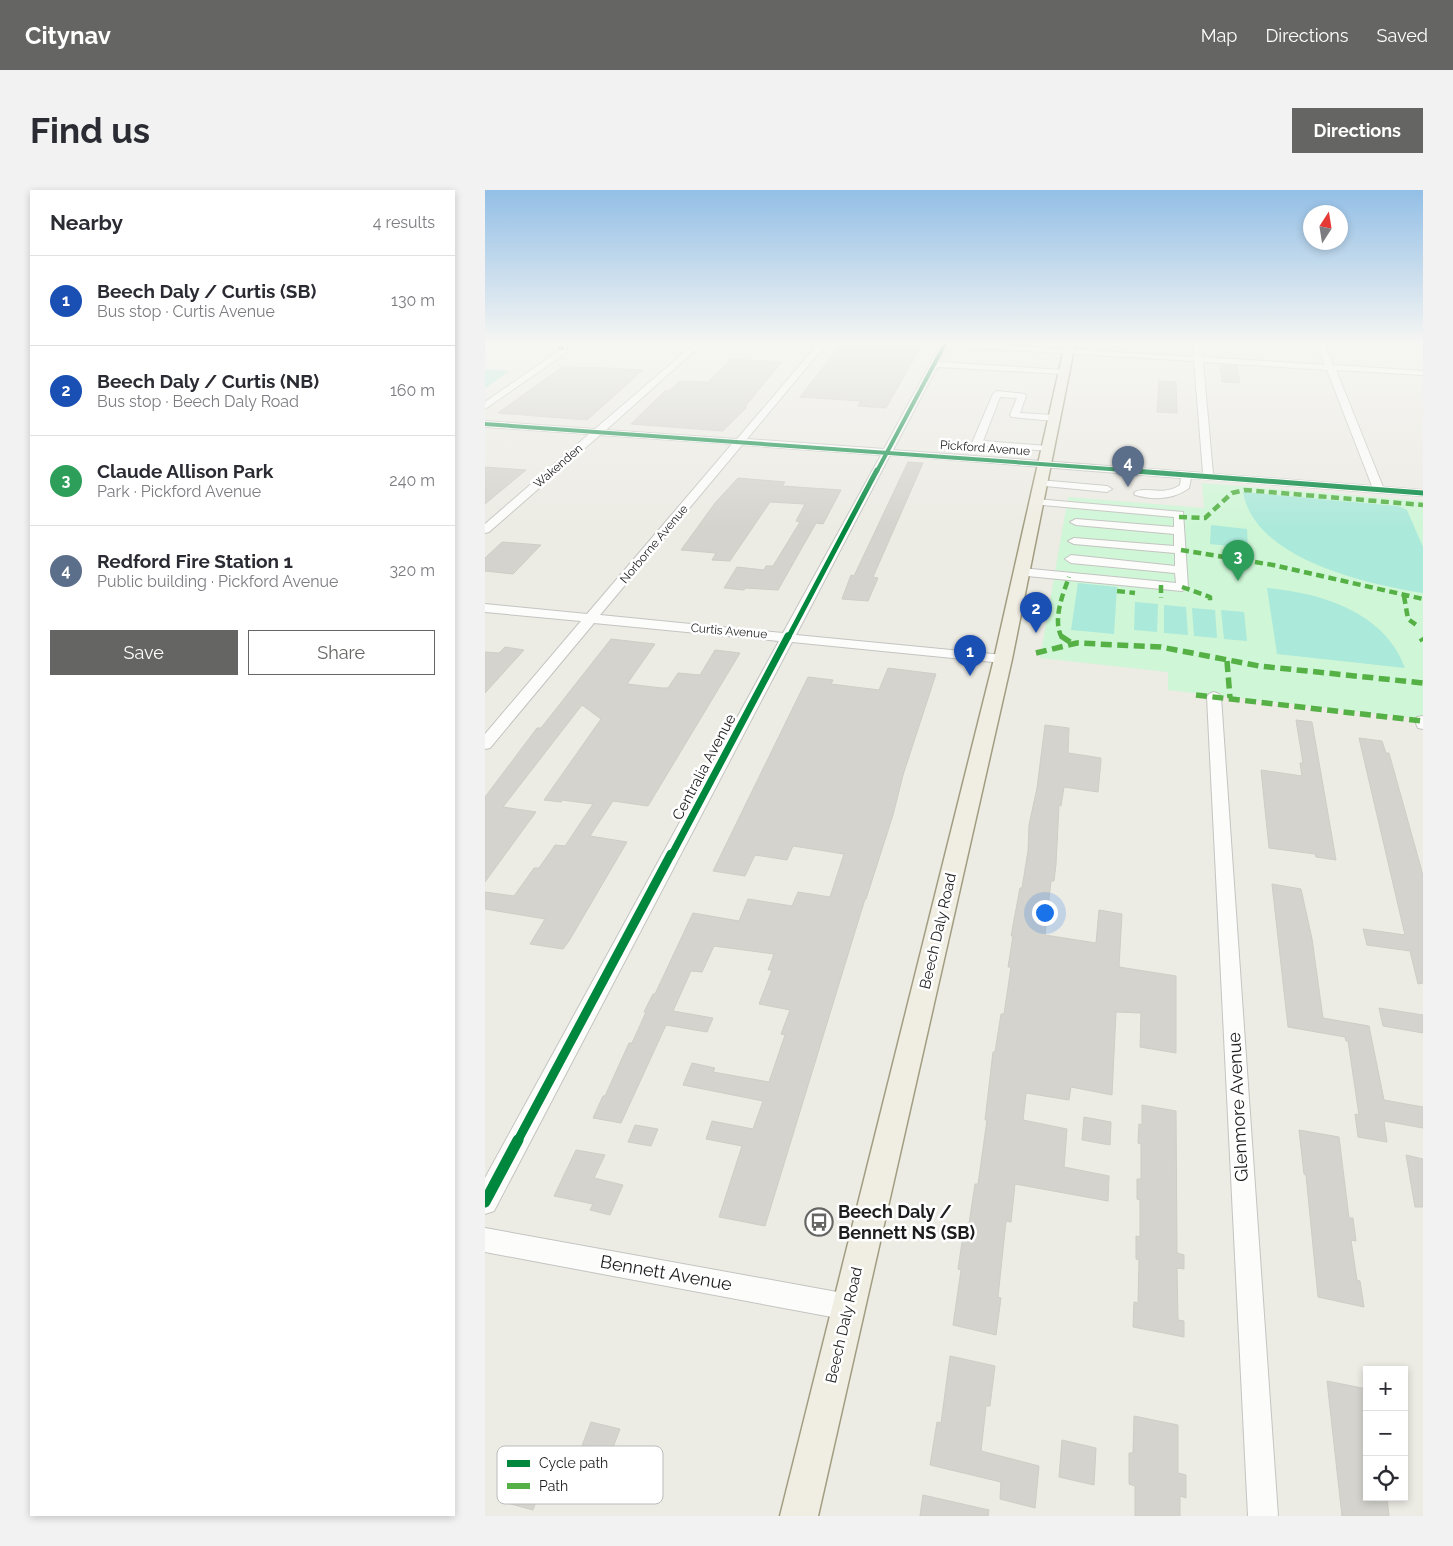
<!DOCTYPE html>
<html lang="en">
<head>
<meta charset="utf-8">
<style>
	:root { --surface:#fff; --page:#f2f2f3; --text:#2b2b33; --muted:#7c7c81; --line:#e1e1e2; --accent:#656563 }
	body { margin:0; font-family:Raleway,sans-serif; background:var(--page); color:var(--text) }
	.controls { position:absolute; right:15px; bottom:15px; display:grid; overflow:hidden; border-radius:0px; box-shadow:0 2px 8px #0003 }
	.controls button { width:45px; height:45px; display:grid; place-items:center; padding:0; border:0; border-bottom:1px solid var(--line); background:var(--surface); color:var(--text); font:25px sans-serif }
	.compass { position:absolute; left:818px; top:15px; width:45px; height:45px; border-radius:50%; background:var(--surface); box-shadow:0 2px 8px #0003; rotate:12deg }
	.you { position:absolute; left:559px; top:722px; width:18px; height:18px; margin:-12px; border:4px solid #fff; border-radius:50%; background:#1a73e8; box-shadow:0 0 0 8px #1a73e833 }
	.badge { display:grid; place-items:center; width:32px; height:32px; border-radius:50%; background:var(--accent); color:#fff; font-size:16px; font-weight:700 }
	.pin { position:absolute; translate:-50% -41px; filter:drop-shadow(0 1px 2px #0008) }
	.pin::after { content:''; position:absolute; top:26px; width:18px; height:15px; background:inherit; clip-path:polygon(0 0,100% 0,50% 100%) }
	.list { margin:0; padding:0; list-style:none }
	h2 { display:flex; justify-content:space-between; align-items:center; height:65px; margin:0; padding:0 20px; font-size:21px }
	h2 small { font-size:16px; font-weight:400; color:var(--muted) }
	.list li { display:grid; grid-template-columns:32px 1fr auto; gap:15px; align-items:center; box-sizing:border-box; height:90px; padding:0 20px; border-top:1px solid var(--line) }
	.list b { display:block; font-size:19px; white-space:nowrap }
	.list p { margin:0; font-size:16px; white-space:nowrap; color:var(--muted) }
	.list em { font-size:16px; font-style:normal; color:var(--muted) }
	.actions { display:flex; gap:10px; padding:15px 20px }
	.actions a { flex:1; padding:11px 0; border:1px solid var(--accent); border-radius:0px; text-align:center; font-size:18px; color:var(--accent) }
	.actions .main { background:var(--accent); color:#fff }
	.icon { flex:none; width:28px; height:28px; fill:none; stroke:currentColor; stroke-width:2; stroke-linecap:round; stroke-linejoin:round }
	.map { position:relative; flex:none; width:938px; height:1326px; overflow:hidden; border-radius:0px }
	header { display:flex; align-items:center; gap:30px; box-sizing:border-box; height:70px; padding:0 25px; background:var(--accent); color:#fff }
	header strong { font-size:24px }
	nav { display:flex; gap:28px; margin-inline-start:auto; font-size:18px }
	.intro { display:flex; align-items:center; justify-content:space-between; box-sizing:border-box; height:120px; padding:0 30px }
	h1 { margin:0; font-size:35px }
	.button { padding:12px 22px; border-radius:0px; background:var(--accent); color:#fff; font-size:18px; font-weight:700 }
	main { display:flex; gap:30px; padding:0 30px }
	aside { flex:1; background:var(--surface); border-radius:0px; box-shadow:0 2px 8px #0003 }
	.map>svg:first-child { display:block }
	.park { fill:#cff6d7 }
	.pitch { fill:#abe9da }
	.building { fill:#d4d3cd; stroke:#cfcdc5 }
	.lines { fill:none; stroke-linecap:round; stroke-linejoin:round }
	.minor-casing { stroke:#c4c4c1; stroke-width:2 }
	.major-casing { stroke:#a29d81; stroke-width:3 }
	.minor { fill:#fcfcfb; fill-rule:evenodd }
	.major { fill:#f0eee3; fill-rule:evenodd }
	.quiet-far2 { stroke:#55b145; stroke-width:3; stroke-dasharray:6 3; stroke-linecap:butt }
	.quiet-far1 { stroke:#55b145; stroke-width:4.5; stroke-dasharray:8 4.5; stroke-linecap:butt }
	.quiet { stroke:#55b145; stroke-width:5.5; stroke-dasharray:11 5.5; stroke-linecap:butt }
	.cycleway-far4-casing { stroke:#fff; stroke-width:5.5 }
	.cycleway-far3-casing { stroke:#fff; stroke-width:7 }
	.cycleway-far2-casing { stroke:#fff; stroke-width:9 }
	.cycleway-far1-casing { stroke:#fff; stroke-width:12 }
	.cycleway-casing { stroke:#fff; stroke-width:14 }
	.cycleway-far4 { stroke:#00873e; stroke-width:4 }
	.cycleway-far3 { stroke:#00873e; stroke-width:5 }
	.cycleway-far2 { stroke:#00873e; stroke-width:7 }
	.cycleway-far1 { stroke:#00873e; stroke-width:9 }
	.cycleway { stroke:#00873e; stroke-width:11 }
	.labels { text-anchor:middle; stroke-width:5; stroke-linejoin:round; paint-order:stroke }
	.far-street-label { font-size:12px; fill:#1d1d1d; stroke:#fff }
	.street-label { font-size:15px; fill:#1d1d1d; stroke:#fff }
	.near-street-label { font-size:18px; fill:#1d1d1d; stroke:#fff }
	.near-poi-label { font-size:18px; font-weight:bold; fill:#1d1d1d; stroke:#fff; text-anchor:start }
	.key { fill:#fff; stroke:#bbb; stroke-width:1 }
	.key-label { font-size:14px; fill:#1d1d1d }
</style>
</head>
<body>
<header>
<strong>Citynav</strong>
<nav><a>Map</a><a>Directions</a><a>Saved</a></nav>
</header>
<div class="intro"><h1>Find us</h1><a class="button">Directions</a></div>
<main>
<aside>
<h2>Nearby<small>4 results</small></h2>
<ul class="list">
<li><span class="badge" style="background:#1a4fb4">1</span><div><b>Beech Daly / Curtis (SB)</b><p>Bus stop · Curtis Avenue</p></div><em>130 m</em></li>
<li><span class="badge" style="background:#1a4fb4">2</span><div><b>Beech Daly / Curtis (NB)</b><p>Bus stop · Beech Daly Road</p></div><em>160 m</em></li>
<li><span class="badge" style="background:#2e9e5b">3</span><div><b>Claude Allison Park</b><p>Park · Pickford Avenue</p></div><em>240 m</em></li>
<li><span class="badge" style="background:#5c6f8a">4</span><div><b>Redford Fire Station 1</b><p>Public building · Pickford Avenue</p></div><em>320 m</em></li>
</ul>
<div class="actions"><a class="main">Save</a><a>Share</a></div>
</aside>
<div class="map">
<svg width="938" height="1326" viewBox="0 0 938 1326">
	<rect width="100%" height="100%" fill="#ecebe4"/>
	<!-- park -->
	<path class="park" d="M717 293 938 311V529L683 500V482L555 468 583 307 719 318Z"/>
	<!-- pitch -->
	<path class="pitch" d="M0 179 25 181 0 198Z
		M758 302 913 316 922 320 938 357V403C882 394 769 369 758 302Z
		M726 335 762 339 763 358 725 354Z
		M593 393 632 397 629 444 586 440Z
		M782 398C836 403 900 422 920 478L792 464Z
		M650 412 673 414 672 442 649 440Z
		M679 415 701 417 703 445 679 443Z
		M707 418 730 420 732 448 709 446Z
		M736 420 759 422 762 451 739 449Z"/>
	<!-- building -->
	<path class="building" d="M402 154 437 155 401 218 373 216 376 211 315 207 354 157 399 159Z
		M246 169 297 172 261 215 260 217H262L238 241 146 234 180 201H184L195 191 223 192Z
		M735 175 752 176 755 193 737 192Z
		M77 177 123 178 158 180 102 230 13 223Z
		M674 191 691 192 692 223 672 222Z
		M423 272 438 273 388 387 393 388 383 411 357 409 366 385 369 386Z
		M0 277 41 280 0 314Z
		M253 288 300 292 297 296 356 300 338 334 331 333 293 400 261 398 259 400 239 398 252 377 279 380 281 376H288L315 332 311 331 320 314 285 312 245 371 227 370 231 363 196 360 230 313Z
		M17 352 56 355 28 384 0 381V368Z
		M126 449 170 454 142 494 177 498H183L193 483 215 485 230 460 255 463 163 616 128 611 105 646 142 652 84 751 78 759 45 754 60 729 0 719V702L29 706 49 678H54L70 655 80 656 108 614 77 610 76 612 59 610 116 529 97 515 18 617 51 622 0 692V607L52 538H56Z
		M20 457 39 460 0 503V462L14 463Z
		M403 478 451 484 418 585 408 625 381 709H380L280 1036 234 1027 257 956 221 949 227 931 268 939 278 911 198 895 207 873 230 878 228 882 284 892 300 845 296 844 305 820 274 814 287 780H283L289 764 229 756 217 782 206 781 188 821 228 828 222 842 181 835 136 933 108 928 118 906H120L144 853H147L161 822H159L168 804H170L208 723 254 731 263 709 307 716 313 702 345 707 359 664 308 656 302 670 270 665 260 686 228 681 323 487 348 490 346 494 394 500Z
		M811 530 827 532 851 670 831 667 830 664 784 658 776 580 817 586 815 573H818Z
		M560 535 584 538 583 563 616 568V571L613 602 579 597 576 616 574 615 571 674 569 691H566L560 745 611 753 614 720 637 724 634 777 691 786V863L655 857 656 823 631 822 627 905 586 897 584 910 541 903 538 930 582 939 579 977 624 986 623 1011 530 994 526 1032 521 1031 513 1107 516 1108 511 1145 468 1135 476 1080 473 1079 478 1046 482 1047 490 994H493L502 930H500L508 862H510L516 824H519L526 777H523L528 746H526L535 698H537L543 661 544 635 552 598Z
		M874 548 897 551 901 563H904L936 678 938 687V793L933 794 925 761 882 755 878 739 920 745Z
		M787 694 816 699 827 749 838 828 884 836 899 910 938 917V938L899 931 902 952 873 947 870 924 874 925 863 851H861L860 847 803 837Z
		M894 818 938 825V843L898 836Z
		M657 915 691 921 692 1063 699 1065V1079L692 1078 693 1130 699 1131V1147L648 1137 649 1112 653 1113 654 1070 651 1069V1046L655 1047V1010L652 1009V989H656V954L653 953 654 934 657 935Z
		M599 927 626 932 625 955 597 950Z
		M150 935 173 939 166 956 143 952Z
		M814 940 854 947 864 1028H868L871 1051 866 1050 872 1090 875 1091 879 1117 833 1107 821 985 819 984Z
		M91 960 120 965 109 988 138 995 125 1025 105 1020 108 1014 69 1006Z
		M921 965 938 969V1017H930Z
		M465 1166 510 1176 505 1216H501L496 1261 554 1276 550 1318 515 1309 516 1292 445 1275 452 1232 456 1233Z
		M842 1191 882 1199V1307H902L904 1326H857Z
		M649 1226 693 1235V1283L701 1285V1308L695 1306V1326H650V1296L644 1294V1263H648Z
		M106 1232 135 1239 121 1276 92 1269Z
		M577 1250 611 1258 609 1295 574 1287Z
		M34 1273 63 1280 48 1320 18 1312Z
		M438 1305 504 1320 503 1326H435Z"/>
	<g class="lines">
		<!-- minor casing -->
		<g class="minor-casing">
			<path id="minor" d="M209 154H217L121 240 252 249 333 154H341L262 249 399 259 456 154H498L709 167 708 154H716L717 167 840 175 832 154H840L848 175 938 181V185L851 180 898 297 938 300V306L706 288 704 298C688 310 668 310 650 305L649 303C657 295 679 307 695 295L696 288 405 265 311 445 518 465 523 466 525 469 523 472 518 473 307 452 9 1021 0 1024V988L294 451 109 433 5 558 0 559V544L96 431 0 422V414L102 424 247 254 115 245 4 342 0 343V334L104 244 0 237V231L110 239ZM463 156 709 171 718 283 408 260 452 177 579 184 583 182 579 180 454 172ZM718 172 842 180 887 296 728 284ZM257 255 396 265 298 443 115 425Z
				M81 156 88 158 0 219V212Z
				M512 201 540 204 541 206 535 223 569 225 574 228 569 231 527 227 525 225 532 208 515 207 498 251 562 256 565 257V261L489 255 487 253 508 204Z
				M554 290 622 296 627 299 622 302 550 295 549 293Z
				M551 309 698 322 703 397 697 401 532 385 530 382 536 378 691 393 690 383 586 373 580 369 586 365 690 376V363L589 354 583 351 589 348 689 356V344L591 335 585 332 591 329 689 337V327L547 314 546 312 547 310Z
				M729 502 734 504 736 507 793 1326H763L722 507 724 504Z
				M938 526V539L933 538 930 531 932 527Z
				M0 1038 363 1104 372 1108 376 1117 372 1126 363 1130 0 1062Z"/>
		</g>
		<!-- major casing -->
		<g class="major-casing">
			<path id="major" d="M580 154H590L527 469 333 1326H295L509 469Z"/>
		</g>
		<!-- minor -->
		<use href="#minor" class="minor"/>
		<!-- major -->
		<use href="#major" class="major"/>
		<!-- quiet-far2 -->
		<path class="quiet-far2" d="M73 158 83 159"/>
		<!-- quiet-far1 -->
		<path class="quiet-far1" d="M694 327 720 328 747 303 760 300 938 315
			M696 360 788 375 938 409
			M676 395V408
			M697 397 725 407V412
			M632 401 650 403
			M919 406 923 429 934 437
			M577 448C567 430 578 404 584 387"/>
		<!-- quiet -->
		<path class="quiet" d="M576 446 588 454
			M936 448 938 451
			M551 463 592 453 676 457 774 476 938 493
			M742 471 745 508
			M711 505 938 531"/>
		<!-- cycleway-far4 casing -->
		<g class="cycleway-far4-casing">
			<path id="cycleway-far4" d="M0 234 653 281
				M392 281 460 154"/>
		</g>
		<!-- cycleway-far3 casing -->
		<g class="cycleway-far3-casing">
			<path id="cycleway-far3" d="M636 280 938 303
				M303 448 392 280"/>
		</g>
		<!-- cycleway-far2 casing -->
		<g class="cycleway-far2-casing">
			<path id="cycleway-far2" d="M186 666 303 446"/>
		</g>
		<!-- cycleway-far1 casing -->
		<g class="cycleway-far1-casing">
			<path id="cycleway-far1" d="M32 952 186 664"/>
		</g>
		<!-- cycleway casing -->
		<g class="cycleway-casing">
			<path id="cycleway" d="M0 1012 33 950"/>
		</g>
		<!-- cycleway-far4 -->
		<use href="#cycleway-far4" class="cycleway-far4"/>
		<!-- cycleway-far3 -->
		<use href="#cycleway-far3" class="cycleway-far3"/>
		<!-- cycleway-far2 -->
		<use href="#cycleway-far2" class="cycleway-far2"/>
		<!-- cycleway-far1 -->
		<use href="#cycleway-far1" class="cycleway-far1"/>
		<!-- cycleway -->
		<use href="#cycleway" class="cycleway"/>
	</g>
	<!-- sky -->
	<linearGradient id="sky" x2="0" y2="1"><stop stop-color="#93bfe6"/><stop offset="0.45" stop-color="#f6f6f3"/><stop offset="1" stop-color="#f6f6f3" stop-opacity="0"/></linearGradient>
	<rect width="938" height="339" fill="url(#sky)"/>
	<!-- icons -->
	<defs>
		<g id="bus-ring" transform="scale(1.4375)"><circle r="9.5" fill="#fff" stroke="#656563" stroke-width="1.5"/><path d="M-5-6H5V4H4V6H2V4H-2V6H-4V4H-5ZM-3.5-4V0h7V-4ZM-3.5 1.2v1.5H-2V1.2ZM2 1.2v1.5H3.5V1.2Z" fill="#656563"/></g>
	</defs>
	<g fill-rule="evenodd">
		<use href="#bus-ring" x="334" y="1032"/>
	</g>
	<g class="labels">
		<!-- far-street labels -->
		<g class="far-street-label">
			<text transform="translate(500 258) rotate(4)" y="4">Pickford Avenue</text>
			<text transform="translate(73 276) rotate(-41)" y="4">Wakenden</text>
			<text transform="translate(169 354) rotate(-50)" y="4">Norborne Avenue</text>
			<text transform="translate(244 441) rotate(5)" y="4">Curtis Avenue</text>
		</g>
		<!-- street labels -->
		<g class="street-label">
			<text transform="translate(219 577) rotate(-62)" y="5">Centralia Avenue</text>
			<text transform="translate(453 741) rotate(-77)" y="5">Beech Daly Road</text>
			<text transform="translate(359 1135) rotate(-77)" y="5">Beech Daly Road</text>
		</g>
		<!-- near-street labels -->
		<g class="near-street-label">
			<text transform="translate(753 917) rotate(-93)" y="6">Glenmore Avenue</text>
			<text transform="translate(181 1083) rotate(10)" y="6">Bennett Avenue</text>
		</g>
		<!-- near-poi labels -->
		<g class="near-poi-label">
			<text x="353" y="1028">Beech Daly /<tspan x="353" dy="21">Bennett NS (SB)</tspan></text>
		</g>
	</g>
	<!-- legend -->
	<rect x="12" y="1256" width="166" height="58" rx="8" class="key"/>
	<rect x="22" y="1270" width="23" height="7" fill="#00873e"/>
	<rect x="22" y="1293" width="23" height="6" fill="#55b145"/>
	<g class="key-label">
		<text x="54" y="1278">Cycle path</text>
		<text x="54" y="1301">Path</text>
	</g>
</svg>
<div class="controls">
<button>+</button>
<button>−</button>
<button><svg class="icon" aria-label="locate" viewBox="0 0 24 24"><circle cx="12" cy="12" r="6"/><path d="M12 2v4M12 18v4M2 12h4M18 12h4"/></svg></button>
</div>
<svg class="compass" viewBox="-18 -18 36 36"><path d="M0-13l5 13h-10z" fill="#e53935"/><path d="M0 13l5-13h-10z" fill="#7c7c81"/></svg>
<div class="you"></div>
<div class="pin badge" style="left:485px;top:486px;background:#1a4fb4">1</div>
<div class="pin badge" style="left:551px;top:443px;background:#1a4fb4">2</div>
<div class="pin badge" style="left:753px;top:391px;background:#2e9e5b">3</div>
<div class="pin badge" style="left:643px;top:297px;background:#5c6f8a">4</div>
</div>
</main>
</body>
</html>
